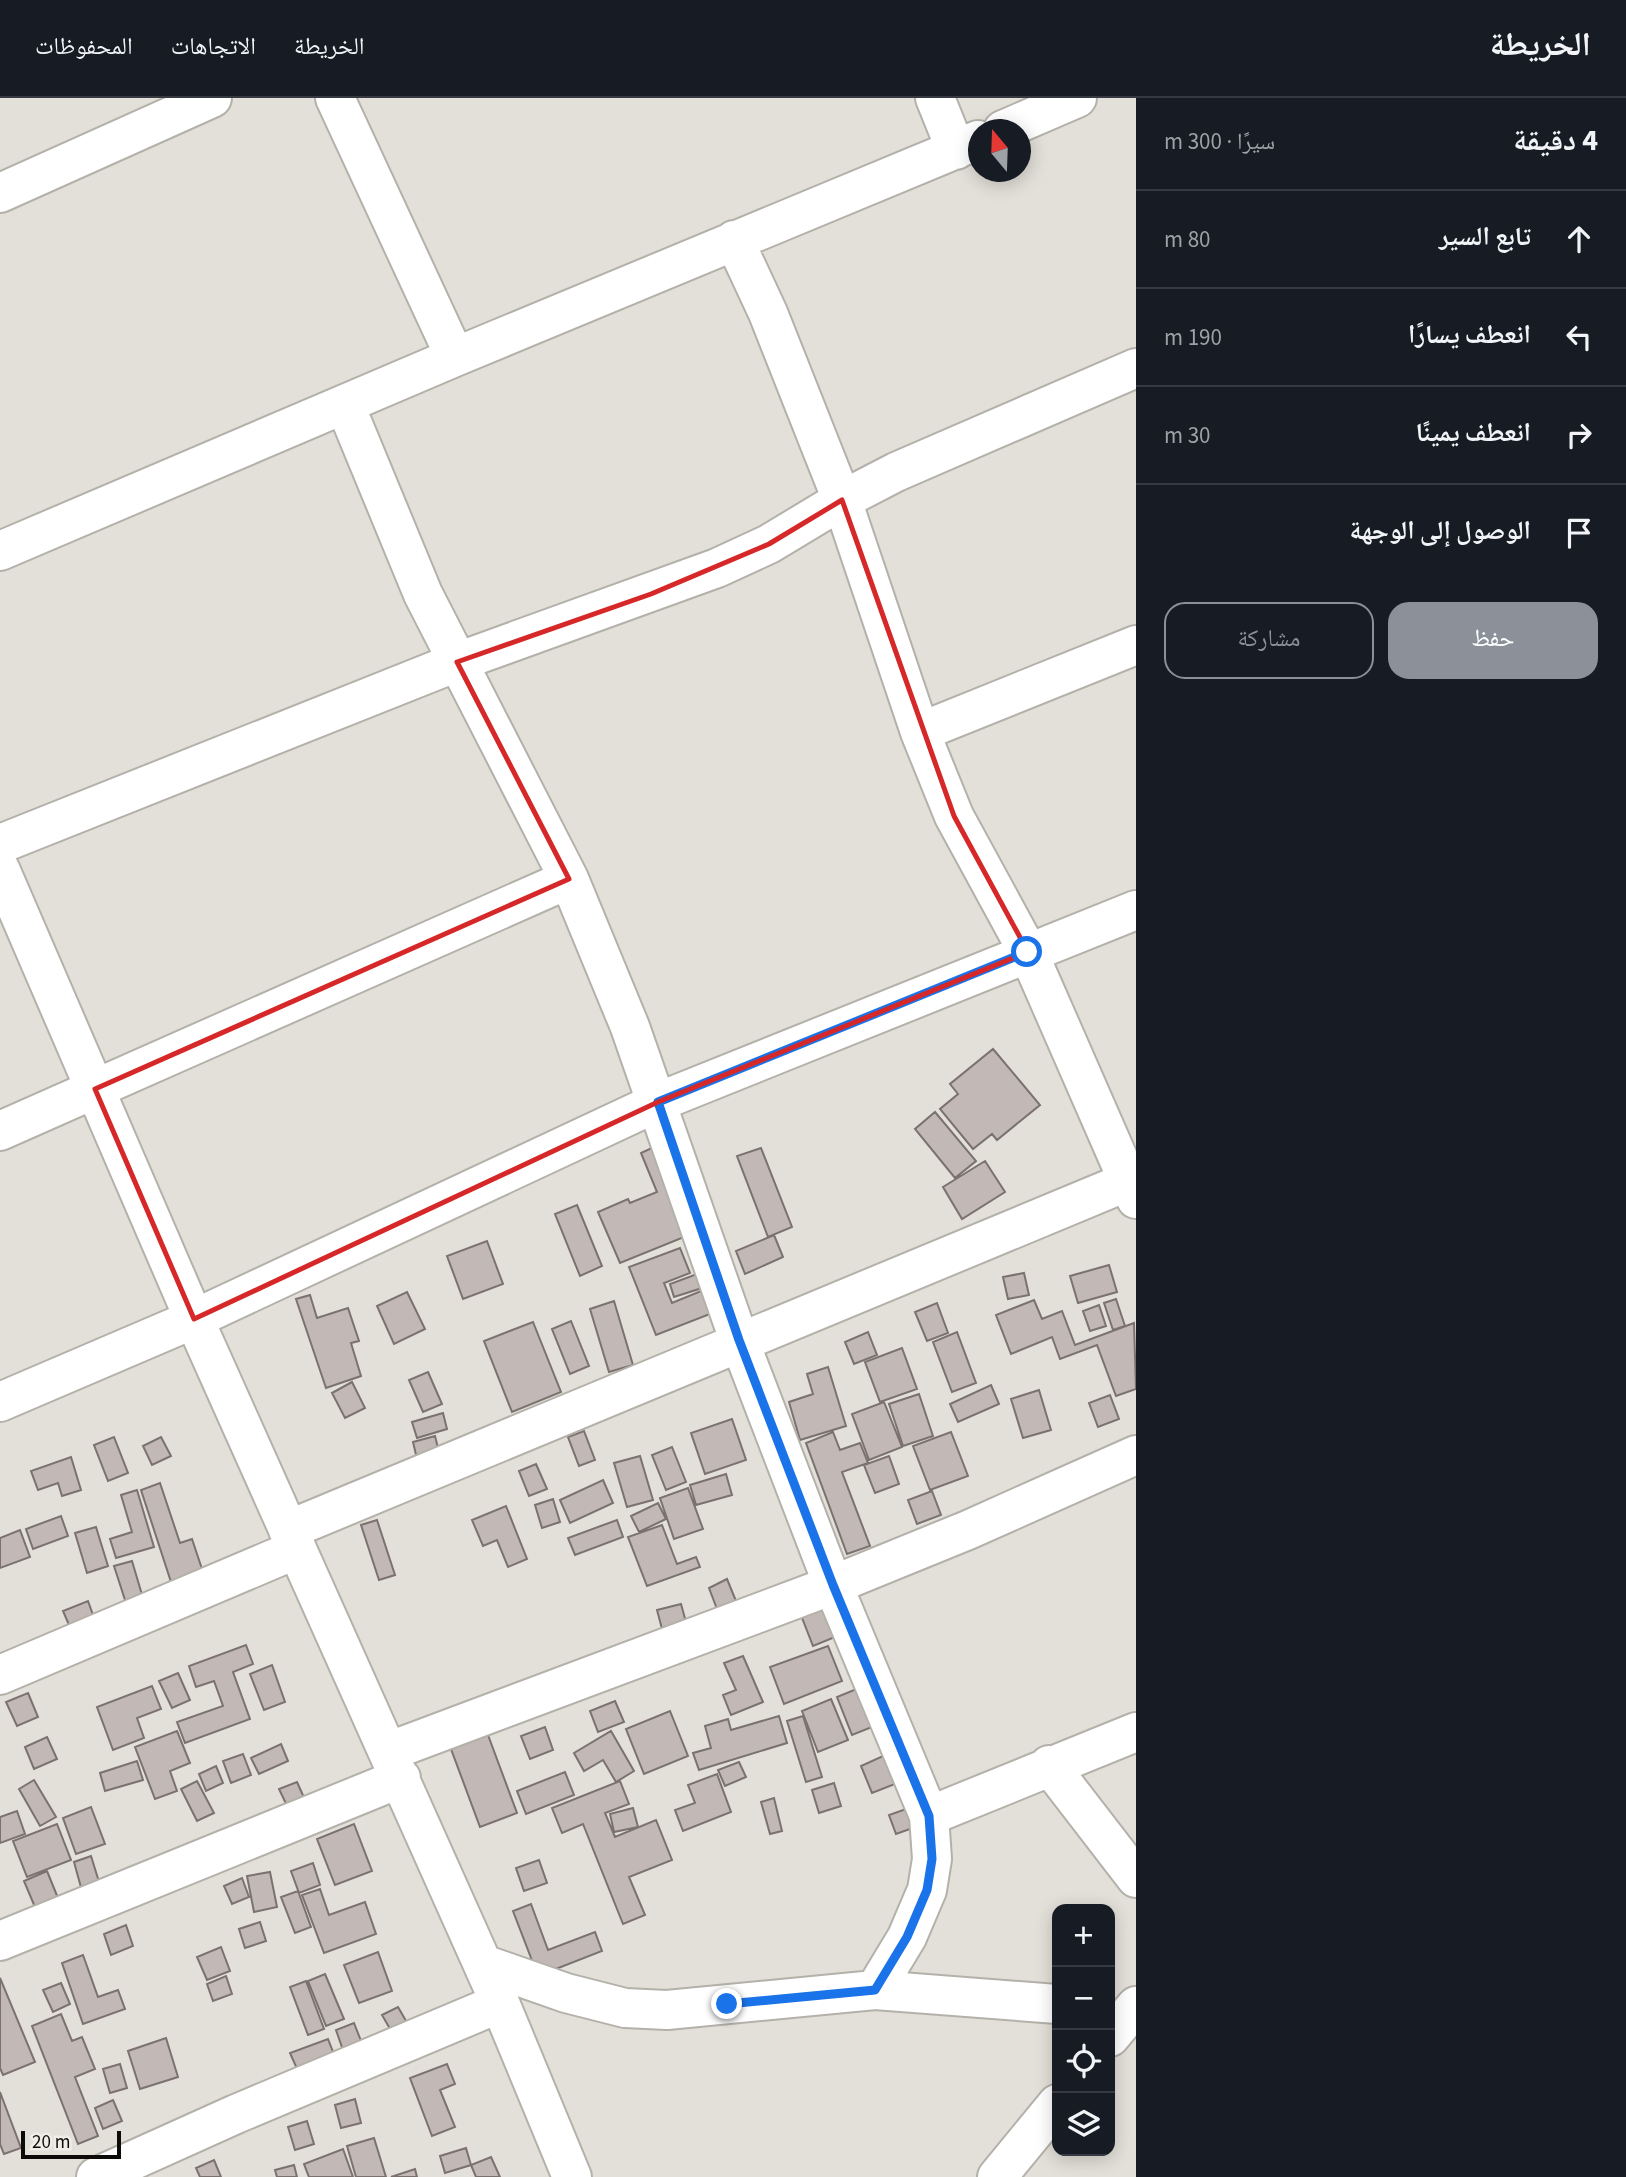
<!DOCTYPE html>
<html lang="ar">
<head>
<meta charset="utf-8">
<style>
	:root { --surface:#171b24; --page:#242831; --text:#f1f3f6; --muted:#9ea1a6; --line:#363941; --accent:#8c9099 }
	body { margin:0; font-family:"Source Sans 3","Noto Naskh Arabic",sans-serif; background:var(--page); color:var(--text); direction:rtl }
	.controls { position:absolute; right:21px; bottom:21px; display:grid; overflow:hidden; border-radius:14px; box-shadow:0 4px 18px #0003 }
	.controls button { width:63px; height:63px; display:grid; place-items:center; padding:0; border:0; border-bottom:2px solid var(--line); background:var(--surface); color:var(--text); font:35px sans-serif }
	.compass { position:absolute; left:968px; top:21px; width:63px; height:63px; border-radius:50%; background:var(--surface); box-shadow:0 4px 18px #0003; rotate:341deg }
	.scale { position:absolute; left:21px; bottom:18px; width:100px; box-sizing:border-box; padding-left:7px; border:4px solid #0c0b09; border-top:0; font-size:19px; line-height:24px; white-space:nowrap; color:#0c0b09; -webkit-text-stroke:5px #efede5; paint-order:stroke }
	.stop { position:absolute; width:21px; height:21px; margin:-16px; border:5px solid #1a73e8; border-radius:50%; background:#fff }
	.stop.end { background:#1a73e8; border-color:#fff; box-shadow:0 2px 7px #0008 }
	.list { margin:0; padding:0; list-style:none }
	h2 { display:flex; justify-content:space-between; align-items:center; height:91px; margin:0; padding:0 28px; font-size:30px }
	h2 small { font-size:23px; font-weight:400; color:var(--muted) }
	.list li { display:grid; grid-template-columns:46px 1fr auto; gap:21px; align-items:center; box-sizing:border-box; height:98px; padding:0 28px; border-top:2px solid var(--line) }
	.list b { display:block; font-size:26px; white-space:nowrap }
	.list em { font-size:23px; font-style:normal; color:var(--muted) }
	.actions { display:flex; gap:14px; padding:21px 28px }
	.actions a { flex:1; padding:16px 0; border:2px solid var(--accent); border-radius:21px; text-align:center; font-size:24px; color:var(--accent) }
	.actions .main { background:var(--accent); color:#fff }
	.icon { flex:none; width:38px; height:38px; fill:none; stroke:currentColor; stroke-width:2; stroke-linecap:round; stroke-linejoin:round }
	.map { position:relative; flex:none; width:1136px; height:2079px; overflow:hidden; direction:ltr }
	header { display:flex; align-items:center; gap:42px; box-sizing:border-box; height:98px; padding:0 35px; background:var(--surface); border-bottom:2px solid var(--line) }
	header strong { font-size:33px }
	nav { display:flex; gap:38px; margin-inline-start:auto; font-size:24px }
	main { display:flex }
	aside { flex:1; background:var(--surface) }
	.map>svg:first-child { display:block }
	.building { fill:#c2b9b7; stroke:#7b7270; stroke-width:2 }
	.lines { fill:none; stroke-linecap:round; stroke-linejoin:round }
	.minor-casing { stroke:#b3b1a9; stroke-width:42 }
	.minor { stroke:#fff; stroke-width:38 }
	.route { stroke:#1a73e8; stroke-width:9 }
	.marked { fill:none; stroke:#d62828; stroke-width:5; stroke-linejoin:round }
</style>
</head>
<body>
<header>
<strong>الخريطة</strong>
<nav><a>الخريطة</a><a>الاتجاهات</a><a>المحفوظات</a></nav>
</header>
<main>
<aside>
<h2>4 دقيقة<small>سيرًا · 300 m</small></h2>
<ul class="list">
<li><svg class="icon" aria-label="ahead" viewBox="0 0 24 24"><path d="M12 20V5M6 11l6-6 6 6"/></svg><div><b>تابع السير</b></div><em>80 m</em></li>
<li><svg class="icon" aria-label="left" viewBox="0 0 24 24"><path d="M17 20v-9H6M10 6l-5 5 5 5"/></svg><div><b>انعطف يسارًا</b></div><em>190 m</em></li>
<li><svg class="icon" aria-label="right" viewBox="0 0 24 24"><path d="M7 20v-9h11M14 6l5 5-5 5"/></svg><div><b>انعطف يمينًا</b></div><em>30 m</em></li>
<li><svg class="icon" aria-label="arrive" viewBox="0 0 24 24"><path d="M6 21V4h12l-3 4 3 4H6"/></svg><div><b>الوصول إلى الوجهة</b></div></li>
</ul>
<div class="actions"><a class="main">حفظ</a><a>مشاركة</a></div>
</aside>
<div class="map">
<svg width="1136" height="2079" viewBox="0 0 1136 2079">
	<rect width="100%" height="100%" fill="#e2e0d8"/>
	<!-- building -->
	<path class="building" d="M993 951 1040 1007 997 1042 992 1036 973 1051 940 1011 958 996 950 986Z
		M935 1014 976 1063 955 1080 915 1031Z
		M658 1047 694 1135 620 1165 598 1114 628 1101 630 1105 657 1094 641 1055Z
		M761 1050 792 1129 768 1139 737 1058Z
		M985 1063 1005 1094 962 1121 943 1089Z
		M577 1107 602 1168 580 1178 555 1116Z
		M774 1137 783 1159 745 1176 736 1153Z
		M487 1143 503 1186 463 1201 447 1158Z
		M680 1150 690 1175 664 1185 672 1205 701 1193 710 1216 656 1237 629 1169Z
		M1109 1167 1117 1194 1078 1205 1070 1178Z
		M1024 1175 1029 1197 1008 1201 1003 1179Z
		M697 1176 702 1190 674 1199 670 1186Z
		M407 1194 425 1231 394 1246 377 1208Z
		M310 1197 317 1220 348 1210 359 1243 351 1245 361 1278 326 1290 296 1201Z
		M1116 1201 1125 1228 1113 1232 1104 1205Z
		M1034 1202 1042 1221 1062 1213 1075 1247 1134 1225 1136 1291 1116 1298 1097 1247 1060 1261 1052 1239 1011 1256 996 1217Z
		M614 1203 633 1267 609 1274 590 1211Z
		M937 1205 948 1235 927 1243 915 1214Z
		M1099 1207 1106 1228 1090 1233 1083 1213Z
		M571 1223 589 1268 570 1276 552 1231Z
		M533 1224 561 1294 512 1314 484 1243Z
		M868 1234 877 1257 854 1266 845 1244Z
		M957 1234 976 1285 952 1294 933 1244Z
		M902 1250 917 1291 880 1304 865 1264Z
		M828 1269 846 1328 800 1342 789 1304 813 1296 807 1276Z
		M428 1274 442 1306 423 1314 409 1282Z
		M352 1284 365 1310 345 1320 332 1295Z
		M991 1287 999 1306 958 1324 950 1306Z
		M1039 1292 1051 1332 1023 1340 1011 1301Z
		M919 1296 933 1338 903 1348 889 1306Z
		M1110 1297 1119 1321 1098 1329 1089 1305Z
		M884 1304 902 1349 869 1362 852 1316Z
		M443 1315 447 1331 417 1340 412 1324Z
		M732 1321 746 1362 705 1376 691 1335Z
		M584 1333 595 1362 579 1368 568 1339Z
		M833 1334 840 1352 860 1345 868 1365 842 1374 870 1448 847 1456 806 1345Z
		M951 1334 968 1378 930 1392 913 1348Z
		M435 1338 439 1354 417 1361 413 1344Z
		M114 1339 128 1375 108 1383 94 1347Z
		M161 1339 171 1358 152 1367 143 1348Z
		M672 1349 686 1384 666 1392 652 1357Z
		M640 1358 653 1402 627 1409 614 1365Z
		M889 1358 899 1386 875 1395 864 1367Z
		M71 1359 81 1392 62 1398 58 1385 38 1392 31 1373Z
		M536 1366 547 1391 529 1398 519 1373Z
		M726 1376 732 1397 696 1407 690 1387Z
		M603 1382 613 1405 570 1425 560 1402Z
		M160 1385 180 1445 192 1441 204 1477 172 1487 141 1392Z
		M688 1390 703 1431 674 1441 660 1400Z
		M137 1392 154 1449 116 1460 110 1441 132 1434 121 1397Z
		M932 1393 941 1417 917 1426 908 1402Z
		M553 1401 560 1424 542 1430 535 1407Z
		M658 1405 666 1421 639 1434 631 1418Z
		M506 1408 527 1461 508 1469 497 1442 483 1448 472 1422Z
		M61 1418 68 1438 33 1451 26 1431Z
		M377 1422 395 1477 379 1482 361 1427Z
		M617 1422 623 1439 575 1457 568 1440Z
		M662 1427 677 1466 696 1459 700 1469 647 1488 628 1439Z
		M96 1429 108 1468 87 1475 75 1435Z
		M20 1432 30 1459 0 1470V1440Z
		M132 1463 143 1500 126 1505 114 1468Z
		M727 1481 736 1503 717 1511 709 1490Z
		M826 1502 840 1537 813 1548 799 1512Z
		M88 1503 93 1517 69 1527 63 1513Z
		M681 1506 689 1535 665 1542 657 1512Z
		M246 1547 253 1566 233 1574 250 1621 185 1645 177 1624 223 1608 214 1583 196 1589 189 1568Z
		M828 1548 842 1583 784 1606 770 1569Z
		M743 1558 763 1604 731 1617 723 1597 736 1592 724 1565Z
		M272 1567 285 1604 264 1612 250 1576Z
		M178 1575 190 1602 172 1610 159 1583Z
		M871 1585 887 1623 852 1637 837 1599Z
		M152 1588 161 1611 137 1620 144 1640 113 1652 97 1609Z
		M28 1595 38 1619 17 1628 6 1604Z
		M831 1601 848 1642 818 1654 802 1613Z
		M615 1603 624 1624 598 1634 590 1613Z
		M670 1613 688 1658 644 1676 626 1631Z
		M779 1618 787 1645 699 1672 693 1655 711 1650 705 1628 728 1621 731 1632Z
		M803 1618 822 1679 806 1684 787 1623Z
		M545 1629 553 1652 530 1661 521 1638Z
		M177 1633 190 1665 170 1673 177 1693 155 1701 135 1649Z
		M611 1633 634 1673 616 1684 603 1662 584 1673 574 1655Z
		M488 1637 517 1715 480 1729 451 1651Z
		M47 1639 57 1661 34 1671 25 1649Z
		M281 1646 288 1663 259 1676 251 1660Z
		M243 1656 251 1677 231 1685 223 1663Z
		M883 1658 895 1686 872 1695 861 1668Z
		M137 1663 143 1682 105 1693 100 1675Z
		M739 1664 746 1679 725 1688 718 1672Z
		M216 1668 223 1685 206 1693 199 1676Z
		M565 1674 574 1697 526 1716 517 1693Z
		M717 1676 731 1714 683 1733 675 1712 695 1705 688 1687Z
		M34 1682 56 1719 40 1728 19 1691Z
		M197 1683 214 1715 197 1723 181 1691Z
		M620 1683 629 1706 605 1715 615 1739 656 1722 672 1762 629 1779 645 1817 623 1826 583 1726 562 1735 552 1710Z
		M297 1684 306 1704 289 1712 279 1691Z
		M834 1685 841 1708 819 1715 812 1692Z
		M774 1700 782 1733 770 1736 761 1704Z
		M920 1706 927 1725 896 1736 889 1717Z
		M91 1709 105 1746 76 1756 63 1720Z
		M633 1710 638 1729 614 1734 610 1716Z
		M17 1713 25 1736 0 1745V1719Z
		M57 1726 71 1762 27 1779 13 1743Z
		M354 1726 372 1773 335 1787 317 1741Z
		M91 1758 100 1787 82 1793 74 1764Z
		M539 1762 547 1785 524 1793 516 1770Z
		M313 1765 320 1787 299 1795 291 1773Z
		M47 1773 60 1805 37 1814 24 1783Z
		M270 1774 277 1809 254 1814 247 1778Z
		M242 1780 249 1799 232 1806 224 1788Z
		M320 1791 329 1817 365 1804 376 1836 324 1855 302 1797Z
		M298 1793 311 1829 295 1835 281 1799Z
		M531 1806 548 1852 595 1834 602 1853 538 1878 513 1813Z
		M260 1824 266 1843 245 1850 239 1831Z
		M126 1827 133 1848 111 1857 104 1836Z
		M221 1849 230 1873 207 1882 197 1859Z
		M378 1854 392 1893 359 1905 344 1867Z
		M83 1857 98 1899 118 1892 125 1911 83 1926 62 1865Z
		M325 1876 344 1921 326 1928 308 1883Z
		M226 1878 232 1896 213 1903 207 1886Z
		M0 1880 35 1964 3 1977 0 1970Z
		M306 1883 324 1931 308 1937 290 1889Z
		M61 1885 70 1906 53 1914 43 1892Z
		M398 1909 409 1928 393 1936 382 1917Z
		M61 1916 72 1943 82 1939 95 1971 75 1979 98 2038 78 2046 32 1928Z
		M354 1925 363 1948 344 1955 336 1932Z
		M166 1940 178 1979 140 1991 128 1953Z
		M328 1941 335 1959 298 1973 290 1955Z
		M120 1966 127 1990 110 1995 103 1971Z
		M447 1966 455 1986 440 1992 455 2029 432 2038 410 1980Z
		M0 1994 21 2050 4 2056 0 2046Z
		M355 2001 361 2025 341 2030 335 2007Z
		M113 2002 122 2023 103 2031 95 2010Z
		M307 2023 314 2046 295 2052 288 2029Z
		M374 2040 386 2079H356L347 2048Z
		M466 2050 471 2067 445 2075 440 2058Z
		M343 2051 353 2079H309L304 2066Z
		M491 2059 500 2079H476L471 2067Z
		M214 2062 221 2079H200L196 2070Z
		M294 2067 297 2079H277L275 2072Z
		M415 2071 417 2079H391Z"/>
	<g class="lines">
		<!-- minor casing -->
		<g class="minor-casing">
			<path id="minor" d="M335 0 455 259
				M935 0 956 52
				M1003 32 1077 0
				M0 95 212 0
				M734 142 768 215 842 402 920 634 954 718 1028 854 1136 1101
				M345 307 423 496 569 781 630 929 739 1242 833 1487 929 1718 932 1761 927 1792 907 1839 875 1892
				M0 453 455 259 978 42
				M920 634 1136 547
				M0 746 457 564 717 470 769 446 842 402 896 374 1136 270
				M0 771 194 1221 500 1905 572 2079
				M0 1033 569 781
				M0 1304 194 1221 658 1004 1136 812
				M288 1432 1136 1080
				M0 1577 297 1451
				M390 1653 833 1487 968 1432 1136 1357
				M1049 1667 1136 1780
				M929 1718 1136 1634
				M0 1843 401 1680
				M483 1866 566 1895 625 1910 667 1912 875 1892 1057 1906
				M1110 1939 1136 1908
				M96 2079 236 2016 500 1905
				M997 2079 1057 2006"/>
		</g>
		<!-- minor -->
		<use href="#minor" class="minor"/>
	</g>
	<g class="lines">
		<!-- route -->
		<path class="route" d="M727 1906 875 1892 907 1839 927 1792 932 1761 929 1718 833 1487 739 1242 658 1004 1027 854"/>
	</g>
	<!-- marked area -->
	<path class="marked" d="M842 402 954 718 1028 854 658 1004 194 1221 95 991 569 781 457 564 651 496 769 446Z"/>
</svg>
<div class="controls">
<button>+</button>
<button>−</button>
<button><svg class="icon" aria-label="locate" viewBox="0 0 24 24"><circle cx="12" cy="12" r="6"/><path d="M12 2v4M12 18v4M2 12h4M18 12h4"/></svg></button>
<button><svg class="icon" aria-label="layers" viewBox="0 0 24 24"><path d="M12 4l9 5-9 5-9-5zM3 14l9 5 9-5"/></svg></button>
</div>
<svg class="compass" viewBox="-18 -18 36 36"><path d="M0-13l5 13h-10z" fill="#e53935"/><path d="M0 13l5-13h-10z" fill="#9ea1a6"/></svg>
<div class="scale">20 m</div>
<div class="stop" style="left:1027px;top:854px"></div>
<div class="stop end" style="left:727px;top:1906px"></div>
</div>
</main>
</body>
</html>
